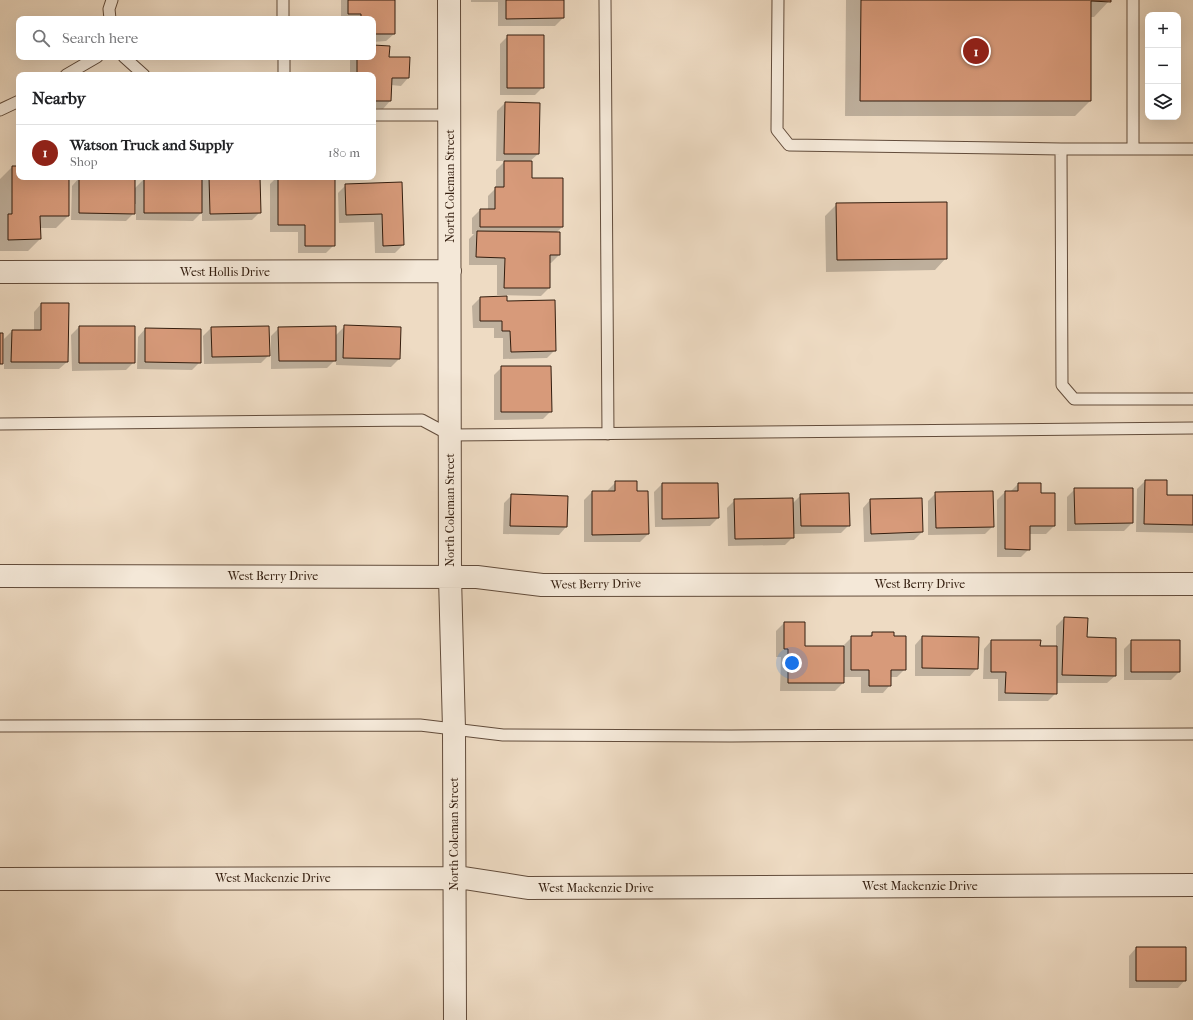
<!DOCTYPE html>
<html lang="en">
<head>
<meta charset="utf-8">
<style>
	:root { --surface:#fff; --page:#f2f2f2; --text:#202124; --muted:#757577; --line:#e0e0e0; --accent:#8f2418 }
	body { margin:0; font-family:"IM FELL French Canon",serif; background:var(--page); color:var(--text) }
	.controls { position:absolute; right:12px; top:12px; display:grid; overflow:hidden; border-radius:8px; box-shadow:0 4px 16px #0002 }
	.controls button { width:36px; height:36px; display:grid; place-items:center; padding:0; border:0; border-bottom:1px solid var(--line); background:var(--surface); color:var(--text); font:20px sans-serif }
	.you { position:absolute; left:792px; top:663px; width:14px; height:14px; margin:-10px; border:3px solid #fff; border-radius:50%; background:#1a73e8; box-shadow:0 0 0 6px #1a73e833 }
	.badge { display:grid; place-items:center; width:26px; height:26px; border-radius:50%; background:var(--accent); color:#fff; font-size:13px; font-weight:700 }
	.pin { position:absolute; translate:-50% -50%; border:2px solid #fff; box-shadow:0 1px 4px #0006 }
	.list { margin:0; padding:0; list-style:none }
	h2 { display:flex; justify-content:space-between; align-items:center; height:52px; margin:0; padding:0 16px; font-size:17px }
	h2 small { font-size:13px; font-weight:400; color:var(--muted) }
	.list li { display:grid; grid-template-columns:26px 1fr auto; gap:12px; align-items:center; box-sizing:border-box; height:56px; padding:0 16px; border-top:1px solid var(--line) }
	.list b { display:block; font-size:15px; white-space:nowrap }
	.list p { margin:0; font-size:13px; white-space:nowrap; color:var(--muted) }
	.list em { font-size:13px; font-style:normal; color:var(--muted) }
	.icon { flex:none; width:22px; height:22px; fill:none; stroke:currentColor; stroke-width:2; stroke-linecap:round; stroke-linejoin:round }
	.map { position:relative; flex:none; width:1193px; height:1020px; overflow:hidden }
	.search { position:absolute; background:var(--surface); box-shadow:0 4px 16px #0002; left:16px; top:16px; width:360px; height:44px; display:flex; align-items:center; gap:10px; box-sizing:border-box; padding:0 14px; border-radius:8px; color:var(--muted); font-size:15px }
	.panel { position:absolute; background:var(--surface); box-shadow:0 4px 16px #0002; left:16px; top:72px; width:360px; height:108px; border-radius:8px }
	.map>svg:first-child { display:block }
	.shadow { fill:#0003 }
	.building { fill:#d79a7a; stroke:#331d0e }
	.lines { fill:none; stroke-linecap:round; stroke-linejoin:round }
	.service-casing { stroke:#624c3b; stroke-width:13 }
	.minor-casing { stroke:#624c3b; stroke-width:24 }
	.service { stroke:#f4e8d8; stroke-width:11 }
	.minor { stroke:#f4e8d8; stroke-width:22 }
	.labels { text-anchor:middle; stroke-width:3; stroke-linejoin:round; paint-order:stroke }
	.street-label { font-size:12px; fill:#331d0e; stroke:#f4e8d8 }
</style>
</head>
<body>
<div class="map">
<svg width="1193" height="1020" viewBox="0 0 1193 1020">
	<rect width="100%" height="100%" fill="#eedbc3"/>
	<filter id="stains"><feTurbulence type="fractalNoise" baseFrequency=".005" numOctaves="4"/><feColorMatrix values="0 0 0 0 .2 0 0 0 0 .09 0 0 0 0 .02 0 0 0 .5 -.17"/></filter>
	<radialGradient id="worn" r=".72"><stop offset=".6" stop-color="#630" stop-opacity="0"/><stop offset="1" stop-color="#630" stop-opacity=".3"/></radialGradient>
	<!-- shadow -->
	<path class="shadow" d="M341 0H394V34L386 41 373 42V19H341Z
		M471 0H563V18L555 26H498V2H471Z
		M846 0H1110L1094 17H1090V101L1075 116H845Z
		M508 36 543 87 535 95H500V44Z
		M373 46 388 58 408 78 401 86 391 85 390 101 383 109 373 108V75H350V57H373Z
		M505 103 538 154 529 162 531 179 562 227 556 233H559V255L551 263H549V288L541 296 497 295V265H469V239L474 234H472V218L480 210H488V196L496 188V170L505 161H496L497 111Z
		M12 167H19V177H68V216L56 228H39L40 239 28 251H0V179Z
		M164 177H190V179H202L201 177H259L260 212 252 220 202 221V212L193 221 136 220V204H134V213L126 221 71 220 72 186 79 178 134 189 144 179H164Z
		M277 177H334V245L326 253H298V232H270V184Z
		M401 183 403 245 395 253H375L374 222 339 223 338 193 346 185Z
		M837 204 946 258 935 270 826 272 825 216Z
		M480 298 506 302 555 350 547 358 503 359V338H494V328H473L472 306Z
		M41 304 67 362 59 369H4V339L12 331H34V312Z
		M345 326 399 359 391 367 336 365V359L327 368 271 369V336L279 328 335 336Z
		M79 327 134 362 126 370 72 371 71 335Z
		M211 328 269 355 261 363 204 364 203 336Z
		M145 329 200 362 192 370 137 369 138 337Z
		M502 367 551 411 543 419 494 420V375Z
		M1145 481 1166 496H1193V533L1136 532 1137 489Z
		M616 482 636 492H647L648 534 640 542H584V500L592 492H608V490Z
		M662 484 718 518 710 526 655 527 654 492Z
		M1018 484 1040 494H1054V526L1046 534H1029V549L1021 557H997V500L1005 492H1010Z
		M1075 489 1132 523 1124 531H1067V497Z
		M936 493 993 526 985 534 928 535V501Z
		M512 495 566 527 559 535 503 534 504 503Z
		M801 495 849 525 841 533 793 534V537L785 545 728 546 727 508 735 500 792 504Z
		M921 499 922 532 914 540 864 542 863 508 870 500Z
		M1064 618 1086 638 1115 676 1107 683H1056V693L1048 701H998V679H983L984 649 991 641 1039 647H1056V626Z
		M784 623 804 647H844V645L852 637H869L872 633 893 637 905 669 897 677H890V685L883 693H861V677H843V683L835 691H780L781 657H776V631Z
		M922 637 977 668 970 676H915V645Z
		M1132 641 1179 672 1171 680H1124V649Z
		M1136 948 1185 980 1178 988H1129V956Z"/>
	<!-- building -->
	<path class="building" d="M348 0H395V34H373V19H361V14H348Z
		M506 0H564V18L506 19Z
		M861 0H1111V2L1091 1V101H860Z
		M507 35H544V88H507Z
		M373 45 390 46 389 57H410L409 78H392L391 101H373V75H357V57H373Z
		M505 102 540 103 539 154H504Z
		M504 161H532V178H563V227H480V209H495V187H504Z
		M12 166H19V177H69V216H40L41 239 8 240V214H12Z
		M79 177H135V214L79 213Z
		M172 177 202 178V213H144V178Z
		M209 177H260L261 213 210 214Z
		M278 177H335V246H305V225H278Z
		M402 182 404 245 383 246 382 214 346 215 345 184Z
		M947 202V259L837 260 836 203Z
		M477 231 560 232V255H550V288H504L505 258 476 257Z
		M507 296V301L555 300 556 351 511 352 510 331H502V321H480V297Z
		M41 303H69L68 362H11L12 330H41Z
		M344 325 401 327 400 359 343 358Z
		M79 326H135V363H79Z
		M269 326 270 356 212 357 211 327Z
		M336 326V361H279L278 327Z
		M145 328 201 329V363L145 362Z
		M0 333H3V364H0Z
		M501 366H551L552 412H501Z
		M1145 480H1167V495H1193V525L1144 524Z
		M615 481H637V491H648L649 534 592 535V491H615Z
		M662 483H718L719 518 662 519Z
		M1018 483H1041V493H1055V526H1030V550L1005 549V491H1018Z
		M1074 488H1133V523L1075 524Z
		M993 491 994 527 936 528 935 492Z
		M849 493 850 526H801L800 494Z
		M511 494 568 496 567 527 510 526Z
		M793 498 794 538 735 539 734 499Z
		M922 498 923 532 871 534 870 499Z
		M1064 617 1088 618 1087 637 1116 638V676L1062 675Z
		M784 622H805V646H844V683H788V649H784Z
		M872 632H894V636H906V670H891V686H869V670H851V636H872Z
		M922 636 979 637 978 669 922 668Z
		M991 640H1041L1040 646H1057V694L1005 693 1006 672H991Z
		M1131 640H1180V672H1131Z
		M1136 947H1186V981H1136Z"/>
	<g class="lines">
		<!-- service casing -->
		<g class="service-casing">
			<path id="service" d="M283 0V19
				M605 0 608 434
				M778 0 777 130 789 145 1061 149H1193
				M110 19 109 9 112 0
				M124 57 144 75
				M284 57V75
				M66 75 97 57
				M0 110 19 101
				M373 115H450
				M1061 149 1062 385 1074 399H1193
				M1133 149V0
				M0 424 422 420 450 435 1193 428
				M0 726 420 725 503 735 731 736 1193 734"/>
		</g>
		<!-- minor casing -->
		<g class="minor-casing">
			<path id="minor" d="M449 0 450 577 454 729 455 1020
				M0 272 450 271
				M0 576 477 577 542 585 1193 584
				M0 879 464 878 528 888 1193 885"/>
		</g>
		<!-- service -->
		<use href="#service" class="service"/>
		<!-- minor -->
		<use href="#minor" class="minor"/>
	</g>
	<g class="labels">
		<!-- street labels -->
		<g class="street-label">
			<text transform="translate(450 186) rotate(-90)" y="4">North Coleman Street</text>
			<text x="225" y="276">West Hollis Drive</text>
			<text transform="translate(450 510) rotate(-90)" y="4">North Coleman Street</text>
			<text x="273" y="580">West Berry Drive</text>
			<text transform="translate(596 584) rotate(-1)" y="4">West Berry Drive</text>
			<text x="920" y="588">West Berry Drive</text>
			<text transform="translate(454 834) rotate(-90)" y="4">North Coleman Street</text>
			<text x="273" y="882">West Mackenzie Drive</text>
			<text x="920" y="890">West Mackenzie Drive</text>
			<text x="596" y="892">West Mackenzie Drive</text>
		</g>
	</g>
	<rect width="100%" height="100%" filter="url(#stains)"/>
	<rect width="100%" height="100%" fill="url(#worn)"/>
</svg>
<div class="controls">
<button>+</button>
<button>−</button>
<button><svg class="icon" aria-label="layers" viewBox="0 0 24 24"><path d="M12 4l9 5-9 5-9-5zM3 14l9 5 9-5"/></svg></button>
</div>
<div class="you"></div>
<div class="pin badge" style="left:976px;top:51px">1</div>
<div class="search"><svg class="icon" aria-label="search" viewBox="0 0 24 24"><circle cx="10" cy="10" r="6"/><path d="M15 15l6 6"/></svg>Search here</div>
<section class="panel">
<h2>Nearby<small></small></h2>
<ul class="list">
<li><span class="badge">1</span><div><b>Watson Truck and Supply</b><p>Shop</p></div><em>180 m</em></li>
</ul>
</section>
</div>
</body>
</html>
